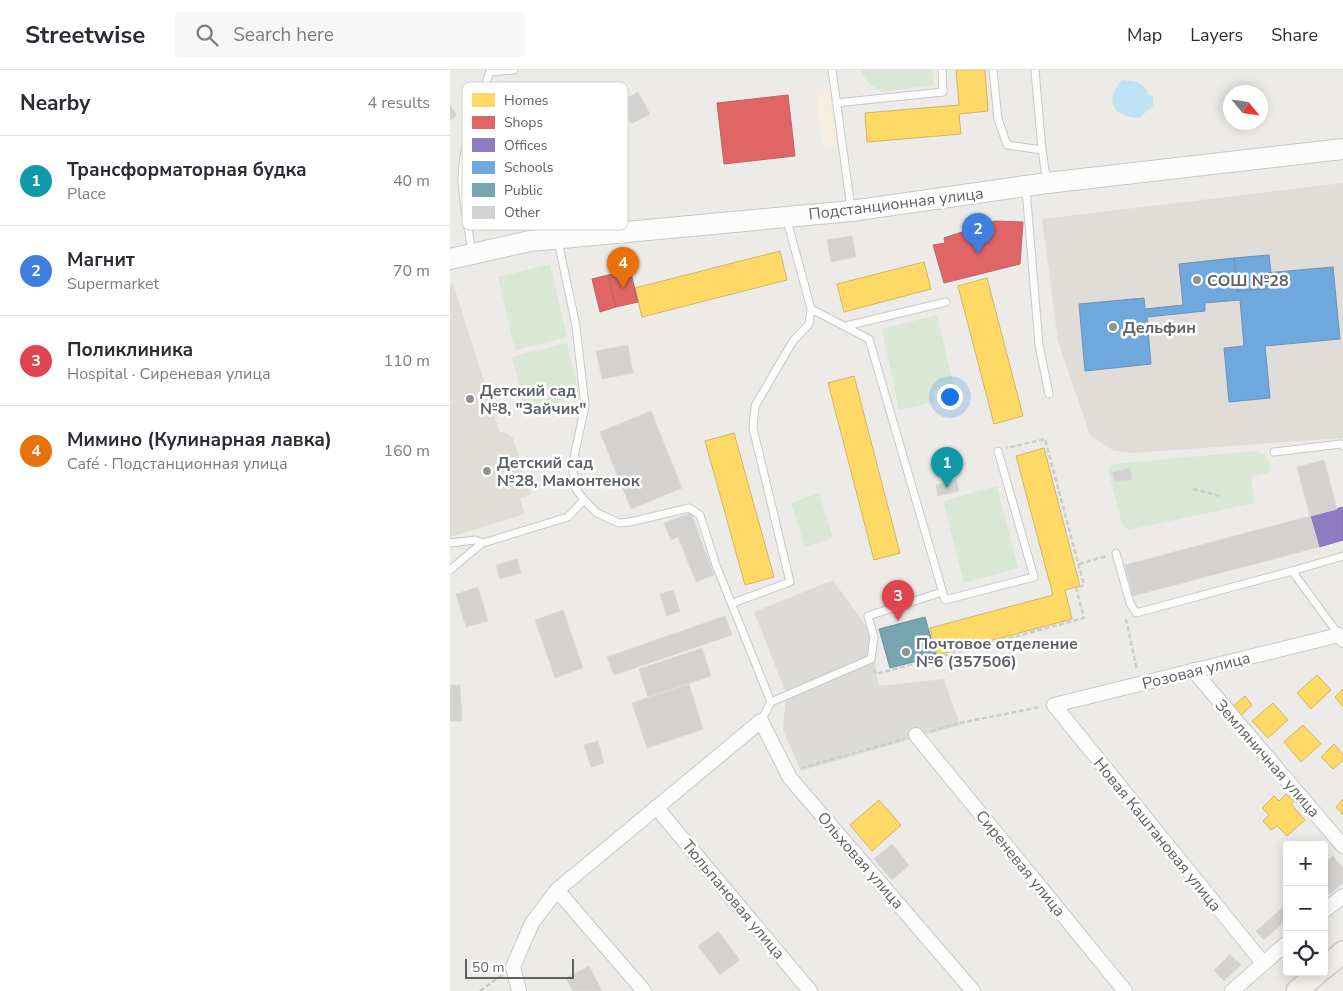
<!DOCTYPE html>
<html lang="en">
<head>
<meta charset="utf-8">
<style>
	:root { --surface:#fff; --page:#f7f7f7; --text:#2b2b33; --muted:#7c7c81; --line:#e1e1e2; --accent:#1a73e8 }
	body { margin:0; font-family:"Nunito Sans",sans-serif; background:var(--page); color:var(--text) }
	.controls { position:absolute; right:15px; bottom:15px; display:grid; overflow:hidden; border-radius:5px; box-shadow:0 2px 12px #0003 }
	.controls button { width:45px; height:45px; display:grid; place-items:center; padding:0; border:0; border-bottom:1px solid var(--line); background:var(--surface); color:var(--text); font:25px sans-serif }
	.compass { position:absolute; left:773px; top:15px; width:45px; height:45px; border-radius:50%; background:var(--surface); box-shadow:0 2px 12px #0003; rotate:119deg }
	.scale { position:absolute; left:15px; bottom:12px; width:109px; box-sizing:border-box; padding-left:5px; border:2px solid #5e6266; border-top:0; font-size:14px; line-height:18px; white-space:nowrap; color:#5e6266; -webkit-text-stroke:4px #fff; paint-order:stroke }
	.you { position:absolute; left:499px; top:326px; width:18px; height:18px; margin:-12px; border:4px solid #fff; border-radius:50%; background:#1a73e8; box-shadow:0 0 0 8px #1a73e833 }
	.badge { display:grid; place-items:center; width:32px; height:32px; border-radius:50%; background:var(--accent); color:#fff; font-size:16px; font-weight:700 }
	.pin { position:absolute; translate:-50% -41px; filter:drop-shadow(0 1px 2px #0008) }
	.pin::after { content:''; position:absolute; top:26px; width:18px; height:15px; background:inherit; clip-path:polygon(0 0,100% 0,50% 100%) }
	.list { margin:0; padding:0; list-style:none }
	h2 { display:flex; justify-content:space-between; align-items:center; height:65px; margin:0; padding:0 20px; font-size:21px }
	h2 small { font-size:16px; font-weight:400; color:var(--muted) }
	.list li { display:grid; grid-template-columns:32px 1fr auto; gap:15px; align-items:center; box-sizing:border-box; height:90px; padding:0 20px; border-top:1px solid var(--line) }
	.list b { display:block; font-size:19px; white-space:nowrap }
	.list p { margin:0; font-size:16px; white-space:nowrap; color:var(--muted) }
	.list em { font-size:16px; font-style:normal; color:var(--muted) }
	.icon { flex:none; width:28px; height:28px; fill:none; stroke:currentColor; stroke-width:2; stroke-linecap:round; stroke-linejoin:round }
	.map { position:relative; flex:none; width:893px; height:921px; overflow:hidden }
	header { display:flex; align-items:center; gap:30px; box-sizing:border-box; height:70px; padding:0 25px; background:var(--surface); border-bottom:1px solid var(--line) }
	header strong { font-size:24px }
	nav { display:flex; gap:28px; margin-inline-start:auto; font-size:18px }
	.search { width:350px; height:45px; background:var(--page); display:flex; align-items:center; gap:12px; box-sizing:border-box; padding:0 18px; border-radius:5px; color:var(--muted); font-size:19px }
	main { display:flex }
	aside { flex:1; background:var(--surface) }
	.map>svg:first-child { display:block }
	.commercial { fill:#f5efe2 }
	.industrial { fill:#dddbd8 }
	.education { fill:#e0ddd8 }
	.green { fill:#d8e8d4 }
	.water { fill:#bfe3f5 }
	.homes { fill:#ffd966; stroke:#cfb566 }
	.shops { fill:#e06666; stroke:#b96566 }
	.offices { fill:#8e7cc3; stroke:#8074a7 }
	.schools { fill:#6fa8dc; stroke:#6a93b9 }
	.public { fill:#76a5af; stroke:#6f9199 }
	.building { fill:#d4d2d1; stroke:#dcdad8 }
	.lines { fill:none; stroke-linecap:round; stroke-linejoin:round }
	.lane-casing { stroke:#c7c8c8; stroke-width:9 }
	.street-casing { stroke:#c7c8c8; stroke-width:16 }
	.secondary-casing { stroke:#c7c8c8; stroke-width:22 }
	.primary-casing { stroke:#d3c9b8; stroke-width:24 }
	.path { stroke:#c9cecb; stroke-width:2.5; stroke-dasharray:5 2.5; stroke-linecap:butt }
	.lane { stroke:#fcfcfc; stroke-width:7 }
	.street { stroke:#fcfcfc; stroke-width:14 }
	.secondary { stroke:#fcfcfc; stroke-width:20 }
	.primary { stroke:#f2f0e9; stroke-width:21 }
	.poi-dot { fill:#909294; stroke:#fff; stroke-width:2 }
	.labels { text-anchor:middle; stroke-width:5; stroke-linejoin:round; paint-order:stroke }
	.street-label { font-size:16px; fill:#5e6266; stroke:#fff }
	.poi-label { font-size:16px; font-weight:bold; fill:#5e6266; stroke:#fff; text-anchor:start }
	.key { fill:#fff; stroke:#cfd0d1; stroke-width:1 }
	.key-label { font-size:14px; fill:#5e6266 }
</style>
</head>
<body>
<header>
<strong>Streetwise</strong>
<div class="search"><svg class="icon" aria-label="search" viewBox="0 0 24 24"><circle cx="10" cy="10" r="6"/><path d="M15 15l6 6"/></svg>Search here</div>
<nav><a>Map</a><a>Layers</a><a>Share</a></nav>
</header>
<main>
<aside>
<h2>Nearby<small>4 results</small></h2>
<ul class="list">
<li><span class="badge" style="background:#0f9aa8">1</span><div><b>Трансформаторная будка</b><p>Place</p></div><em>40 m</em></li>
<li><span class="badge" style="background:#3f7fe0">2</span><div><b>Магнит</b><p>Supermarket</p></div><em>70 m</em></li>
<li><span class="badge" style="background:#e0444e">3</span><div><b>Поликлиника</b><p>Hospital · Сиреневая улица</p></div><em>110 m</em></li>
<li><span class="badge" style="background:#e8710a">4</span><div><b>Мимино (Кулинарная лавка)</b><p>Café · Подстанционная улица</p></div><em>160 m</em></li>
</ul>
</aside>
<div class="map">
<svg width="893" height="921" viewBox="0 0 893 921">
	<rect width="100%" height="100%" fill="#edebe8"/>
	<!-- commercial -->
	<path class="commercial" d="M381 16 387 76 372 77 366 18Z"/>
	<!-- industrial -->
	<path class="industrial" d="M383 510 424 567 426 604 429 616 494 609 510 655 351 701 333 660 336 623 304 542Z"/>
	<!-- education -->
	<path class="education" d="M893 113V368L684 383 664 381 640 365 608 271 592 149Z
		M3 213 50 363 54 362 63 368 81 425 70 428 75 444 0 467V214Z"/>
	<!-- green -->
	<path class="green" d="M412 0H482L484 15 432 22 420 14 412 4Z
		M100 194 117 267 65 280 48 207Z
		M487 245 504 317 482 322 484 332 449 340 432 259Z
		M117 273 130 327 75 340 62 287Z
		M805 381 816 385 821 400 818 403 801 407 804 433 678 460 672 454 658 400 663 394Z
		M547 416 568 498 514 513 493 431Z
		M369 423 383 468 355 477 341 433Z"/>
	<!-- water -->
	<path class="water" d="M672 10C686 11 693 12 699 25L703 26V36L689 48C662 47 654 30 672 10Z"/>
	<!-- homes -->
	<path class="homes" d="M506 0H535L538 41 509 44 511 64 417 72 415 43 509 35Z
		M330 181 337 210 192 247 185 218Z
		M474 192 481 219 394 242 387 214Z
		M537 208 573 346 544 354 508 216Z
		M404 306 450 483 424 490 378 313Z
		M284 363 324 507 295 515 255 371Z
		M594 378 630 516 615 520 622 549 487 585 480 558 603 525 566 386Z
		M867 605 881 620 861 639 847 623Z
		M893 619V637L885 627Z
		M795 626 802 635 790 646 782 637Z
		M823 633 838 650 818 668 802 651Z
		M853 655 871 674 851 692 834 672Z
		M884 674 893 684V690L883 699 871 687Z
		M836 724 844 731 841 734 855 750 837 766 827 756 821 760 813 751 819 745 812 738 824 726 829 731Z
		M893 729V745L886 737Z
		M429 730 451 755 422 781 400 755Z"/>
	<!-- shops -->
	<path class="shops" d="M338 25 345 86 274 94 267 33Z
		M545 151 573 152 570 194 494 213 483 175 495 173 494 168Z
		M180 199 188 232 166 237 158 205Z
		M158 205 166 237 150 242 142 209Z"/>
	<!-- offices -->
	<path class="offices" d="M893 437V470L869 477 860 446Z"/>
	<!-- schools -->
	<path class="schools" d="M819 185 821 203H815L817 219 787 221 784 188Z
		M784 188 787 221 817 219 815 203 883 197 890 269 815 276 820 328 779 332 774 278 794 276 790 230 755 233V241L697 247 701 294 635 301 629 234 694 228 695 239 733 235 729 194Z"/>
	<!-- public -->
	<path class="public" d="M475 547 486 586 440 598 429 559Z"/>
	<!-- building -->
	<path class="building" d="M188 22 200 44 181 54 169 32Z
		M0 35 7 45 0 50Z
		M402 166 406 187 381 192 377 170Z
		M178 275 183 303 152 309 146 281Z
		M201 341 232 418 181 439 150 362Z
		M874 390 887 439 860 446 847 397Z
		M680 398 682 409 664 412 662 402Z
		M506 409 509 421 488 426 486 415Z
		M241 443 264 505 246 512 228 467 221 470 214 453Z
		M860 446 869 477 683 526 675 495Z
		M67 489 71 503 50 509 46 495Z
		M28 517 38 551 16 557 6 524Z
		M223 520 230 541 217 546 210 524Z
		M113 540 133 598 105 608 85 550Z
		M275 546 282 565 164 605 157 587Z
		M252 578 261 606 198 627 189 599Z
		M239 614 253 659 197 678 182 633Z
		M0 615H10L12 651H0Z
		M148 671 154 693 141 697 134 675Z
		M442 774 459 795 442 810 424 789Z
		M883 786 893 798V813L880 824 874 817V793Z
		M832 838 837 844V849L814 870 806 861Z
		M268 861 290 890 270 905 248 876Z
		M780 884 791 895 774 911 764 900Z
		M139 896 152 921H123L116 908Z"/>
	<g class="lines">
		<!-- lane casing -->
		<g class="lane-casing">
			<path id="lane" d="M382 0 401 138
				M543 0 548 49 557 75 592 80 597 113
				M585 0 592 80
				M386 33 493 22 492 0
				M576 119 589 275 599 324
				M108 171 126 256 135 336 122 396 126 419 134 430 147 443 169 453 180 452 239 438 250 445 266 495 321 632 311 651
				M22 183C19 160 13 134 12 110 12 74 27 36 40 2L64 0
				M396 256 496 232
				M824 382 891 374 893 376
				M0 473 25 470 33 473 118 447 134 430
				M666 483 680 533 686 543 842 501
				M0 500 32 473
				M495 530 584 507 548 381
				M283 533 340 512 303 358 305 336 343 271 359 254 361 239
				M889 565 842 501 893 486
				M321 632 421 589 424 567 418 546 492 522 495 530 419 269 361 239 337 150"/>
		</g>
		<!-- street casing -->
		<g class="street-casing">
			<path id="street" d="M743 600 893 776
				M466 665 675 921
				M206 737 360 921
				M107 820 194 921
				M874 841 893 826
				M813 893 604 635 889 565 893 570
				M69 921 63 897 82 853 107 820 311 651 340 708 523 921
				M782 921 837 873"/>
		</g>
		<!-- secondary casing -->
		<g class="secondary-casing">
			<path id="secondary" d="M0 189 80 171 401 141 597 113 893 79"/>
		</g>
		<!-- primary casing -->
		<g class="primary-casing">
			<path id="primary" d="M874 898 893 882
				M847 921 869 902"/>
		</g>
		<!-- path -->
		<path class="path" d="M743 419 770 426
			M629 494 657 486
			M676 549 687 600
			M424 599 426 604 634 548 626 518 634 515 595 369 556 378
			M481 661 510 653 590 637
			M351 698 454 669
			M30 921 52 905"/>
		<!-- lane -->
		<use href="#lane" class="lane"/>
		<!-- street -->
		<use href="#street" class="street"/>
		<!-- secondary -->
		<use href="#secondary" class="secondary"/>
		<!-- primary -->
		<use href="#primary" class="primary"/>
	</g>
	<!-- markers -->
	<g class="poi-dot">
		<circle cx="747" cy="210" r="5"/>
		<circle cx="663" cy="257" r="5"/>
		<circle cx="20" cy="329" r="5"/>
		<circle cx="37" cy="401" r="5"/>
		<circle cx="456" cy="582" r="5"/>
	</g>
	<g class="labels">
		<!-- street labels -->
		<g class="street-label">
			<text transform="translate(446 133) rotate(-7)" y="6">Подстанционная улица</text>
			<text transform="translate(746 600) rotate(-14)" y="6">Розовая улица</text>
			<text transform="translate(818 688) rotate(49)" y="6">Земляничная улица</text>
			<text transform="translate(708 764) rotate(51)" y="6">Новая Каштановая улица</text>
			<text transform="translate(411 790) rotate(49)" y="6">Ольховая улица</text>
			<text transform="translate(571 793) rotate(51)" y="6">Сиреневая улица</text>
			<text transform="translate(284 829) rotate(50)" y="6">Тюльпановая улица</text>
		</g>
		<!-- poi labels -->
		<g class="poi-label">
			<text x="757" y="216">СОШ №28</text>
			<text x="673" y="263">Дельфин</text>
			<text x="30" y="326">Детский сад<tspan x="30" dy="18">№8, "Зайчик"</tspan></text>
			<text x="47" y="398">Детский сад<tspan x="47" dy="18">№28, Мамонтенок</tspan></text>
			<text x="466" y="579">Почтовое отделение<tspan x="466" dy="18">№6 (357506)</tspan></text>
		</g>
	</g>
	<!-- legend -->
	<rect x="12" y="12" width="166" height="148" rx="8" class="key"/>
	<rect x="22" y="23" width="23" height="14" fill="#ffd966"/>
	<rect x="22" y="46" width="23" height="13" fill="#e06666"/>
	<rect x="22" y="68" width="23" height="14" fill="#8e7cc3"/>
	<rect x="22" y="91" width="23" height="13" fill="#6fa8dc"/>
	<rect x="22" y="113" width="23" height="14" fill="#76a5af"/>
	<rect x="22" y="136" width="23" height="13" fill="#d4d2d1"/>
	<g class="key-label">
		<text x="54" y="35">Homes</text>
		<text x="54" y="57">Shops</text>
		<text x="54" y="80">Offices</text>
		<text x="54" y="102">Schools</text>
		<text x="54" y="125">Public</text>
		<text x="54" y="147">Other</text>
	</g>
</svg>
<div class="controls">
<button>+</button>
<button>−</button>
<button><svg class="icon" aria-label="locate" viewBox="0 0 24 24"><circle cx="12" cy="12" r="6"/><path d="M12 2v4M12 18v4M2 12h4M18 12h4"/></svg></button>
</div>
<svg class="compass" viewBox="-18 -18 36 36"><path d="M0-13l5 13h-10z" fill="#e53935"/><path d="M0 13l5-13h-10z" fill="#7c7c81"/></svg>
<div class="scale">50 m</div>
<div class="you"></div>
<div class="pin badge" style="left:497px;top:418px;background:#0f9aa8">1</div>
<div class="pin badge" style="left:528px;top:184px;background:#3f7fe0">2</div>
<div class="pin badge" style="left:448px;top:551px;background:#e0444e">3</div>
<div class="pin badge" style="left:173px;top:218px;background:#e8710a">4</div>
</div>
</main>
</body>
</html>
